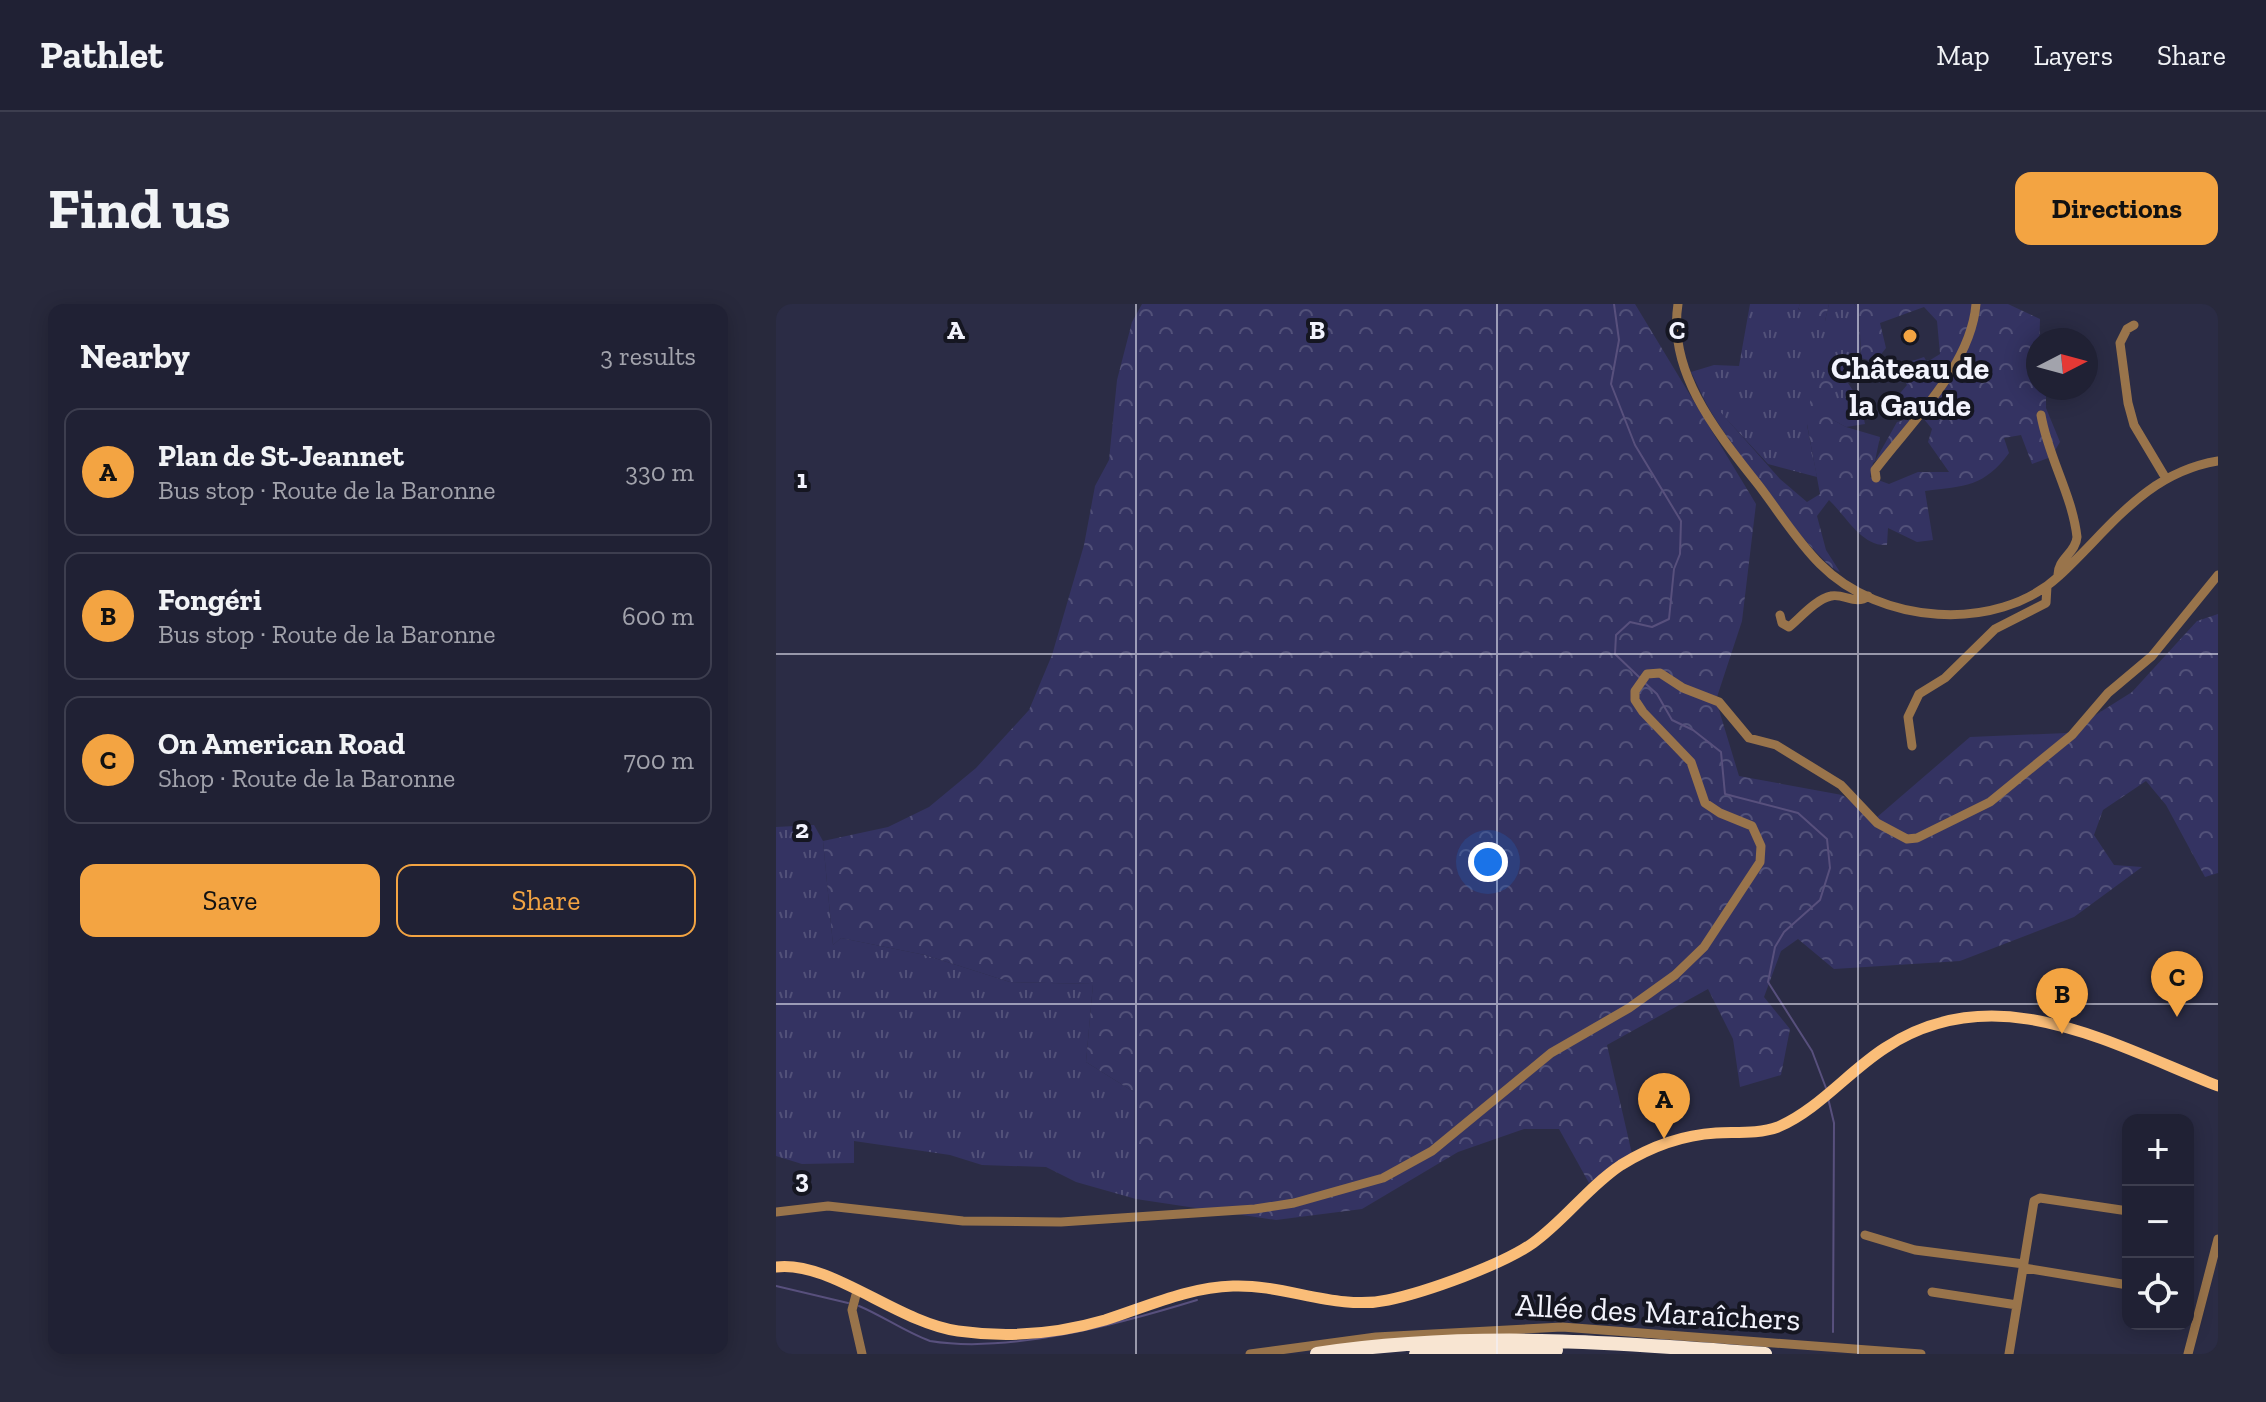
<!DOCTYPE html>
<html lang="en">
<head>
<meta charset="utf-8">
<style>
	:root { --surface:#202134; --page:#28293c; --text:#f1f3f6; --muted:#a2a3ac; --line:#3d3e4f; --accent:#f3a442 }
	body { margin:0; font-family:"Zilla Slab",serif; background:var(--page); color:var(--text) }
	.controls { position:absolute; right:24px; bottom:24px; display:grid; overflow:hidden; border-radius:16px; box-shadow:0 4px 20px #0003 }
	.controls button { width:72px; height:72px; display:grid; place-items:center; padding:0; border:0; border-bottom:2px solid var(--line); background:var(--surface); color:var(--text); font:40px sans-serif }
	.compass { position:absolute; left:1250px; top:24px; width:72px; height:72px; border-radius:50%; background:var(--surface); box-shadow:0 4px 20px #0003; rotate:84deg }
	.you { position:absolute; left:712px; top:558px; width:28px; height:28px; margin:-20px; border:6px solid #fff; border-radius:50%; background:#1a73e8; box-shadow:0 0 0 12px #1a73e833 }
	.badge { display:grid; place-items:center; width:52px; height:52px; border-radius:50%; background:var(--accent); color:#111; font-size:26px; font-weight:700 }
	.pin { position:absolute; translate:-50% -66px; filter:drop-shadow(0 2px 4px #0008) }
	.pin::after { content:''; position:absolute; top:42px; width:28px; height:24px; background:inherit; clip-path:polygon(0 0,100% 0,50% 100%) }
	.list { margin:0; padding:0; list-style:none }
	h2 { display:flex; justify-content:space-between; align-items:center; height:104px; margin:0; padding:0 32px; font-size:34px }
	h2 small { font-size:26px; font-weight:400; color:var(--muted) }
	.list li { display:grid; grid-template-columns:52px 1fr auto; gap:24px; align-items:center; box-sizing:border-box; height:128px; margin:0 16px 16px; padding:0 16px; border:2px solid var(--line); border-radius:16px }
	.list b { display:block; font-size:30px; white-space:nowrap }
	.list p { margin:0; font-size:26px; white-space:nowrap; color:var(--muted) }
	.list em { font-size:26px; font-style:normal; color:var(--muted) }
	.actions { display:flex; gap:16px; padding:24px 32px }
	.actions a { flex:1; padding:18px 0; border:2px solid var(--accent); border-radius:16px; text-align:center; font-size:28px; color:var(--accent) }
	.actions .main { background:var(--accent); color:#111 }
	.icon { flex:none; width:44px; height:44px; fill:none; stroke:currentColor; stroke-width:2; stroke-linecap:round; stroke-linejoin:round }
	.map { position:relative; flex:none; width:1442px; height:1050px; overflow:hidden; border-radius:16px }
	header { display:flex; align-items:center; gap:48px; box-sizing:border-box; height:112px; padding:0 40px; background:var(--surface); border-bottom:2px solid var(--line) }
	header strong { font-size:38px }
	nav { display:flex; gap:44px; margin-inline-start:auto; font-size:28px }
	.intro { display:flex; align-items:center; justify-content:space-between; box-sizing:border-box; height:192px; padding:0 48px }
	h1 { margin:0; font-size:56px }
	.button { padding:20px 36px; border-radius:16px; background:var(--accent); color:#111; font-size:28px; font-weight:700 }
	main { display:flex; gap:48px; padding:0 48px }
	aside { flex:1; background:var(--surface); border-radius:16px; box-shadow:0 4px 20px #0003 }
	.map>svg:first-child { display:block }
	.grass { fill:url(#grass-tufts) }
	.forest { fill:url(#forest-crowns); fill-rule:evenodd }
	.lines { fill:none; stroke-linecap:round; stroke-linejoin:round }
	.stream { stroke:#58507d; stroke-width:2 }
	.minor { stroke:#99744b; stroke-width:9 }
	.major { stroke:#fabd78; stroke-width:11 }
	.highway { stroke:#f8e5d2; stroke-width:14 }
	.grid { fill:none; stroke:#f2f3fd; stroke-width:2; stroke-opacity:0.55 }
	.poi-dot { fill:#f3a442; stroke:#151621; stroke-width:3 }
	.labels { text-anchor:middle; stroke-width:8; stroke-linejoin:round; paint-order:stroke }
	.poi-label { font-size:32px; font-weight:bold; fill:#f2f3fd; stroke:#151621 }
	.street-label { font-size:32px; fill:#f2f3fd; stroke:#151621 }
	.grid-label { font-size:26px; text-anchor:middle; font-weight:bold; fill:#f2f3fd; stroke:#151621; stroke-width:8; stroke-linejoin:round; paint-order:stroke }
</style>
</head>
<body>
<header>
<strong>Pathlet</strong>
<nav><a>Map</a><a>Layers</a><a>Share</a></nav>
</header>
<div class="intro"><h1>Find us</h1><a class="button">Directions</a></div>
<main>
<aside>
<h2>Nearby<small>3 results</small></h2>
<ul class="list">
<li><span class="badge">A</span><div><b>Plan de St-Jeannet</b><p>Bus stop · Route de la Baronne</p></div><em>330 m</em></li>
<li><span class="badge">B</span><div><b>Fongéri</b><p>Bus stop · Route de la Baronne</p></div><em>600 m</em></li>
<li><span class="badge">C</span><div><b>On American Road</b><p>Shop · Route de la Baronne</p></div><em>700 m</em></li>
</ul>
<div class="actions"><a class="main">Save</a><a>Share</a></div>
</aside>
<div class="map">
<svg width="1442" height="1050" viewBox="0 0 1442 1050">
	<defs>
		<pattern id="grass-tufts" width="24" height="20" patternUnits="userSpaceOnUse" patternTransform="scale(2)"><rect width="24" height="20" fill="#343362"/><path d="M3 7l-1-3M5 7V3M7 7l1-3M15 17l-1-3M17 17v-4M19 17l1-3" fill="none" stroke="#525179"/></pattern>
		<pattern id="forest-crowns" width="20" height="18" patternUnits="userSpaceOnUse" patternTransform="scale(2)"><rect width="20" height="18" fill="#343362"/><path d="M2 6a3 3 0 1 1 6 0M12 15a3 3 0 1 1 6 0" fill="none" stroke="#525179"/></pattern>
	</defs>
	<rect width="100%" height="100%" fill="#2b2c45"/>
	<!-- grass -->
	<path class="grass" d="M974 0H1024L1022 5 1049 17 1053 0H1078L1083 5 1085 74 1070 76 1084 97 1089 120 1070 123 1057 116V77L1031 121 1041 173 992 160 931 94 928 95 915 68 938 61 963 62Z
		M38 521 47 537 57 641 65 634 149 651 234 678 317 680 310 758 358 788 360 895 300 878 270 863 206 861 174 851 78 837V859L26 860 0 852V523Z"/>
	<!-- forest -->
	<path class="forest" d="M366 0H859L980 200 966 317 940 396 963 472 1066 491 1100 514 1194 433 1291 429 1356 388 1421 317 1442 310V569L1429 573 1390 501 1370 477 1327 506 1318 531 1338 561 1366 563 1298 613 1184 657 1058 665 1022 635 1005 647 988 693 1014 725 1005 771 964 783 957 735 932 685 831 741 856 850 813 879 783 825H748L682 848 586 905 500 916 360 895 358 788 310 758 317 680 234 678 149 651 65 634 57 641 47 537 112 523 153 503 200 464 253 406 276 351 308 241 319 182 333 156 341 76 356 18Z
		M1024 0H1053L1049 17 1039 20 1022 4Z
		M1078 0H1232L1264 15 1262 84H1291L1288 89 1270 85V104L1284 138 1275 153 1256 160 1245 131 1228 134 1233 149C1208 183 1189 182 1149 187L1157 236 1141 238 1112 224 1111 241C1086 243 1070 212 1053 196L1041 212 1050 246 1064 268C1041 262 940 122 928 95L931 93 1004 175 1031 198 1044 190 1031 120 1037 76H1057V116L1070 123 1104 133 1099 157 1121 118 1136 114 1141 101 1116 112 1114 101 1131 81 1121 62 1148 53 1151 58 1164 50 1161 17 1148 3 1104 19 1110 44 1099 58 1085 54 1083 5ZM1147 114 1156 125 1152 138 1173 168H1142L1113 180 1094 173 1097 159Z"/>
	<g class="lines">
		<!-- stream -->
		<path class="stream" d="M838 0 843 36 835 80 859 141 905 217 904 250 898 265 893 315 876 323 854 318 840 331 839 350 863 373
			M870 380 881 390 896 416 917 426 945 448 949 490 1022 509 1051 535 1054 564 1044 596 1008 628 999 643 992 678 1036 747 1050 784
			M1052 794 1058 819 1057 1028
			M0 982 72 999
			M83 1002C107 1012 129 1028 154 1037 233 1050 343 1020 421 996"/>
		<!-- minor -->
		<path class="minor" d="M902 0C891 70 944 132 984 183 1003 208 1021 237 1044 260 1103 320 1220 330 1283 272 1334 225 1369 169 1442 157
			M1358 21 1351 25 1344 39 1352 99 1358 121 1389 173
			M1265 111C1272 153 1296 190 1301 233 1300 249 1281 255 1282 272
			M1100 174 1099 166C1135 118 1195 62 1200 0
			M1004 311 1006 319 1013 323C1024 314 1040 295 1055 292 1068 289 1080 302 1092 292
			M1136 442 1132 413 1143 390 1169 374 1219 325 1270 299 1271 282
			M0 908 52 902 187 917 285 918 479 905 518 899 607 874 656 847 775 749 853 704 899 671 928 643 984 558 985 542 976 522 944 509 929 499 915 458 867 408 859 396V387L871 370 884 369 907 384 943 398 973 434 1000 441 1065 481 1101 519 1131 535 1141 534 1214 498 1296 431 1332 389 1376 352 1442 271
			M1089 931 1139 946 1248 960
			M1248 964 1352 981
			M81 987 76 1006 86 1050
			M1156 988 1241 1001
			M474 1050 600 1033 786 1023 1145 1050
			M1233 1050 1258 897 1264 894 1352 907
			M1412 1050 1442 935"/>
		<!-- major -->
		<path class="major" d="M0 963C54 956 120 1018 182 1027 231 1034 281 1030 329 1016 370 1003 413 983 457 982 509 980 561 1007 612 996 650 988 726 961 757 939 789 916 812 883 845 861 874 843 906 831 940 829 960 828 983 830 1002 823 1042 806 1073 767 1109 744 1219 671 1335 740 1442 782"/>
		<!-- highway -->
		<path class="highway" d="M541 1050C690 1027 840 1038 989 1050
			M640 1050 780 1046"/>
	</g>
	<!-- grid -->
	<path class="grid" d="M360 0V1050M721 0V1050M1082 0V1050M0 350H1442M0 700H1442"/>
	<!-- markers -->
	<circle class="poi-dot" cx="1134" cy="32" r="8"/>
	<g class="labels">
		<!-- poi labels -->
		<g class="poi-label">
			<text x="1134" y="75">Château de<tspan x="1134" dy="37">la Gaude</tspan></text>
		</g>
		<!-- street labels -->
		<g class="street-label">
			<text transform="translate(882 1008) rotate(3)" y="11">Allée des Maraîchers</text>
		</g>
	</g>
	<g class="grid-label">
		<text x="180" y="35">A</text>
		<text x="541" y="35">B</text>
		<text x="901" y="35">C</text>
		<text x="26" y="184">1</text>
		<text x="26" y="534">2</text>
		<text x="26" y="884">3</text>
	</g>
</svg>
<div class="controls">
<button>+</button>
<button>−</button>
<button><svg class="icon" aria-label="locate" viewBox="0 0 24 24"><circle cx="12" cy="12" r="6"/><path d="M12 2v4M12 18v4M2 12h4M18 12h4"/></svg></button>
</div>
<svg class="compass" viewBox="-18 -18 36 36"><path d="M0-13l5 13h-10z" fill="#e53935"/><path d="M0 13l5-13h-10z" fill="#a2a3ac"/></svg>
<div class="you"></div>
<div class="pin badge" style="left:888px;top:835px">A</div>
<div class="pin badge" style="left:1286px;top:730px">B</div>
<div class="pin badge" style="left:1401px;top:713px">C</div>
</div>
</main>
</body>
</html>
